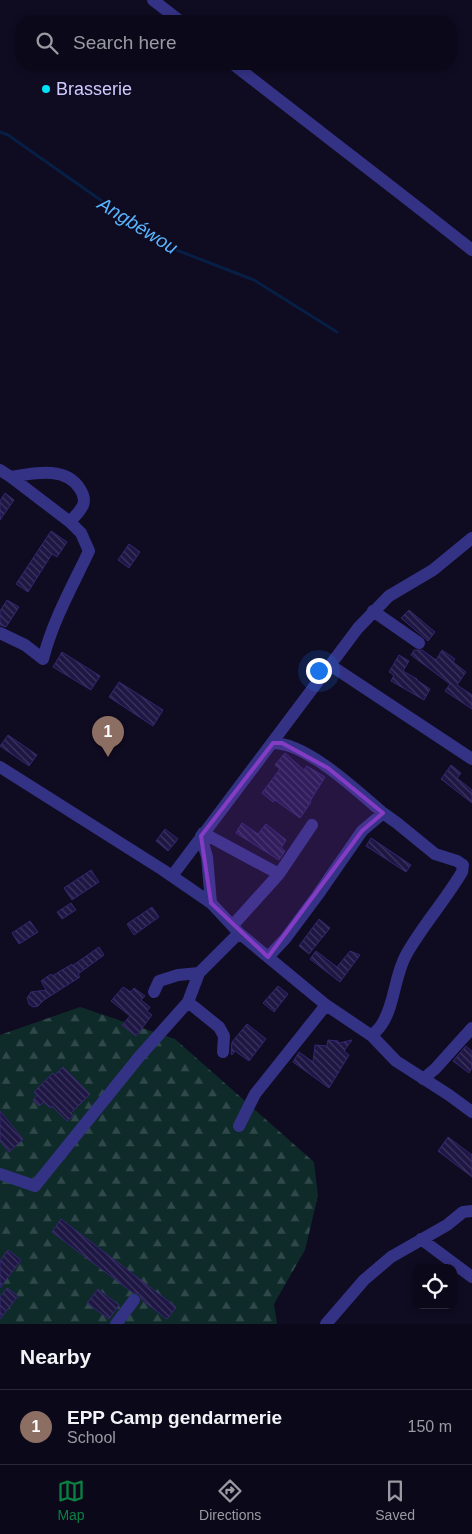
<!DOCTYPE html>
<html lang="en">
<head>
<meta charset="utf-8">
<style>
	:root { --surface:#0b0819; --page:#141122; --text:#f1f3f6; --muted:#9a9aa2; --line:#2b2938; --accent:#0b8043 }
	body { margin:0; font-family:Helvetica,sans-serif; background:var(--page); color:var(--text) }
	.controls { position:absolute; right:15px; bottom:15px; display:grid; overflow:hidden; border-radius:10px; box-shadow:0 2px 8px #0003 }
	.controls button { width:45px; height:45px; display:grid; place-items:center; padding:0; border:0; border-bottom:1px solid var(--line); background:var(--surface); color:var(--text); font:25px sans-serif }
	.you { position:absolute; left:318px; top:670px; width:18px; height:18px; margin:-12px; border:4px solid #fff; border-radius:50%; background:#1a73e8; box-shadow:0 0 0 8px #1a73e833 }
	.badge { display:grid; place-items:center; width:32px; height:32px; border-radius:50%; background:var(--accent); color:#fff; font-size:16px; font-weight:700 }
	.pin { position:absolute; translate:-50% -41px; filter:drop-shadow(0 1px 2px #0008) }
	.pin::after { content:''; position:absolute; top:26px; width:18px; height:15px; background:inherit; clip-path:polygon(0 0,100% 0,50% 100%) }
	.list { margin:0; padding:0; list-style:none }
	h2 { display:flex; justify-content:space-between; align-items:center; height:65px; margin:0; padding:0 20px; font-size:21px }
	h2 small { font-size:16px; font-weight:400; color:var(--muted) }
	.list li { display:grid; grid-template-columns:32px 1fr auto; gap:15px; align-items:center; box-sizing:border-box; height:75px; padding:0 20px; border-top:1px solid var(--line) }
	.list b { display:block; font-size:19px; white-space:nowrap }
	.list p { margin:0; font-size:16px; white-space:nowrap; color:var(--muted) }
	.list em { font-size:16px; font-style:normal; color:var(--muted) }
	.icon { flex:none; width:28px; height:28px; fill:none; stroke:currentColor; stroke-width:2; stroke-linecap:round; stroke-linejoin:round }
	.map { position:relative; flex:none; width:472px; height:1324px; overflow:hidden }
	.search { position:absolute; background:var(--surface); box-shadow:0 2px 8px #0003; left:15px; right:15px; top:15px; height:55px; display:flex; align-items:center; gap:12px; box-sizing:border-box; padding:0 18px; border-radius:20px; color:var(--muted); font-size:19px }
	.sheet { height:140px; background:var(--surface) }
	nav { display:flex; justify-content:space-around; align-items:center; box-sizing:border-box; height:70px; border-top:1px solid var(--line); background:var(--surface); font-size:14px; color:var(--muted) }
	nav a { display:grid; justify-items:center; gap:2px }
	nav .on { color:var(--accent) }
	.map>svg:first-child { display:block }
	.forest { fill:url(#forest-firs) }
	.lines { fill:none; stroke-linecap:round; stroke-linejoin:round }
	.stream { stroke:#071f44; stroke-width:3 }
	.building { fill:url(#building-back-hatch); stroke:#342671 }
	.minor { stroke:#343284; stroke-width:12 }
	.marked { fill:#843cc5; fill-opacity:0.2; stroke:#843cc5; stroke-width:4; stroke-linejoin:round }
	.poi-dot { fill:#00e2f6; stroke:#0f0b21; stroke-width:2 }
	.labels { text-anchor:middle; stroke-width:4; stroke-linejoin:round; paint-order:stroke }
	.poi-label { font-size:18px; fill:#d0cbff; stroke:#0f0b21; text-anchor:start }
	.water-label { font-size:19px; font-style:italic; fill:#59b5ff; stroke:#0f0b21 }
</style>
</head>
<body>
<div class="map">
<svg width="472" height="1324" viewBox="0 0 472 1324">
	<defs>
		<pattern id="forest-firs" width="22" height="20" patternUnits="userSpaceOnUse" patternTransform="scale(1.25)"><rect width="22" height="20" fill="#0e2b2a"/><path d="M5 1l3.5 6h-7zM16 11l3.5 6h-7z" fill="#30484a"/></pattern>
		<pattern id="building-back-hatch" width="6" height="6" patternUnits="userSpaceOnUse" patternTransform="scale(1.25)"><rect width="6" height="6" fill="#1e1643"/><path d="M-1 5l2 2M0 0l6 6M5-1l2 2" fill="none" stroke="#3e375f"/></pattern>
	</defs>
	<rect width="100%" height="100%" fill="#0f0b21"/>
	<!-- forest -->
	<path class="forest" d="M80 1007 175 1039 314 1162 318 1196 305 1250 274 1304 277 1324H0V1035Z"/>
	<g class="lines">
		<!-- stream -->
		<path class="stream" d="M0 132 8 135 166 246 254 280 337 332"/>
	</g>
	<!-- building -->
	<path class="building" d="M5 493 14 500 0 520V501Z
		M51 531 67 542 57 557 52 554 28 592 16 584Z
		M129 544 140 552 129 568 118 560Z
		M7 600 19 607 6 627 0 625V611Z
		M409 610 435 632 428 641 401 618Z
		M414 650H422L436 660 442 650 455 659 453 662 466 672 457 685 472 695V709L445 691 450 684 411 655Z
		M62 652 100 676 91 690 53 667Z
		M399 655 409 661 403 671 417 679V680L430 689 424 700 391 681 394 675 389 672Z
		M119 682 163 710 153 726 109 697Z
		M8 735 37 755 29 766 0 746Z
		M285 753 304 770 307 766 325 777 310 801 311 802 300 818 275 800 273 802 262 793 280 769 275 765Z
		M451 765 461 773 457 778 472 790V803L441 779Z
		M242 823 258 834 266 824 286 840 281 848 285 851 279 860 236 833Z
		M165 829 178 839 168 851 156 841Z
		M371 838 411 865 406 872 366 846Z
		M91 870 99 882 72 900 64 888Z
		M71 903 76 910 62 919 57 912Z
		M152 907 159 917 134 935 127 924Z
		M319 919 330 928 309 954 299 946Z
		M30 921 38 932 19 944 12 933Z
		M99 947 104 955 78 974 80 977 44 1000 38 1006 33 1007 29 1004 27 998 31 992 46 990 41 981 51 974 52 976 72 964V966Z
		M316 951 337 967 350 951 360 955 340 982 310 959Z
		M278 986 288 994 274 1012 263 1003Z
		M123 987 131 992 134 988 145 996 141 1000 150 1007 147 1011 152 1015 136 1036 122 1025 130 1016 111 1001Z
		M247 1024 266 1039 249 1061 235 1051 232 1055 231 1054 232 1042Z
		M328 1040 338 1041 339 1043 352 1040 344 1051 349 1055 329 1088 293 1062 299 1052 313 1062 315 1045 327 1046Z
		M466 1046 472 1051V1068L469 1073 453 1061Z
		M63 1067 90 1094 71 1113 73 1116 67 1121 52 1106 50 1108 44 1102 39 1106 33 1100 37 1095 34 1092 53 1073 55 1075Z
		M0 1111 23 1139 9 1152 0 1141Z
		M448 1137 472 1155V1177L438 1151Z
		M61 1219 176 1307 167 1319 142 1300 139 1294 132 1292 52 1232Z
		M8 1250 21 1260 0 1288V1261Z
		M7 1288 18 1296 0 1319V1297Z
		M98 1289 119 1305 109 1319 87 1303Z"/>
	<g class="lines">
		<!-- minor -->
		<path class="minor" d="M153 0 180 21
			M233 64C312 126 393 187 472 250
			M0 470 11 477 70 522C79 511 90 504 80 489 66 466 35 473 11 477
			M373 611 419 643
			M0 633 25 645 43 659C53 620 72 587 89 551L81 533 70 522
			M330 665 472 759
			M273 743C307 743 357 791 383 813
			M0 767 163 870 211 903 239 933 326 1005 372 1036 396 1061 449 1095 472 1112
			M203 833 279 874
			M201 836 207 857 211 903
			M172 876 358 628 389 596 433 570 472 538
			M233 925 279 874 312 825
			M268 957 285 939 317 896 362 831 383 813 397 823 435 854 457 861 463 865 462 872C445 901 422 926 406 955 394 977 395 1004 382 1024 379 1029 375 1032 372 1036
			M154 992 159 981 178 975 199 973
			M188 1002 219 1027 224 1036 223 1052
			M423 1079 435 1069 472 1028
			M239 1126 255 1094 326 1005
			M0 1174 35 1186 139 1057 188 1002 199 973 239 933
			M421 1239 472 1277
			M116 1324 134 1300
			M326 1324 364 1280 391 1257 447 1225 463 1212 472 1211"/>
	</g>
	<!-- marked area -->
	<path class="marked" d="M273 743H282L328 768 383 813 362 831 268 957 211 903 201 836Z"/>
	<!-- markers -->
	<circle class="poi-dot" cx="46" cy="89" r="5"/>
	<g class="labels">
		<!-- poi labels -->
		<g class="poi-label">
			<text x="56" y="95">Brasserie</text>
		</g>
		<!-- water labels -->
		<g class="water-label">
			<text transform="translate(138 225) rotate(32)" y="7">Angbéwou</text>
		</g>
	</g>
</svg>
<div class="controls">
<button><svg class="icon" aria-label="locate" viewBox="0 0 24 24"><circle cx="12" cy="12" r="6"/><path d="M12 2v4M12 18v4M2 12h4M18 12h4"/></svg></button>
</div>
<div class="you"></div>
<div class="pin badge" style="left:108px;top:757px;background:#8d6e63">1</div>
<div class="search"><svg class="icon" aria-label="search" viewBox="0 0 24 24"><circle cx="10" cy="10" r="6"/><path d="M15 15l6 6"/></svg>Search here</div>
</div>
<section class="sheet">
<h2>Nearby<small></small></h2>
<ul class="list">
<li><span class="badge" style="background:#8d6e63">1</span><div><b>EPP Camp gendarmerie</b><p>School</p></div><em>150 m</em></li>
</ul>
</section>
<nav>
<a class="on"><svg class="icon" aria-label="map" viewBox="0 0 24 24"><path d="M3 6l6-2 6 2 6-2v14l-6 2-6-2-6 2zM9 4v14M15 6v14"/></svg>Map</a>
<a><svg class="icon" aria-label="directions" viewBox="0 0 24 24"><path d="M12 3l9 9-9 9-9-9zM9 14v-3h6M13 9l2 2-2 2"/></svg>Directions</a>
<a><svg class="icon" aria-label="saved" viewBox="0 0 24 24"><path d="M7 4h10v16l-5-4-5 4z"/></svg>Saved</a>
</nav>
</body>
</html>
